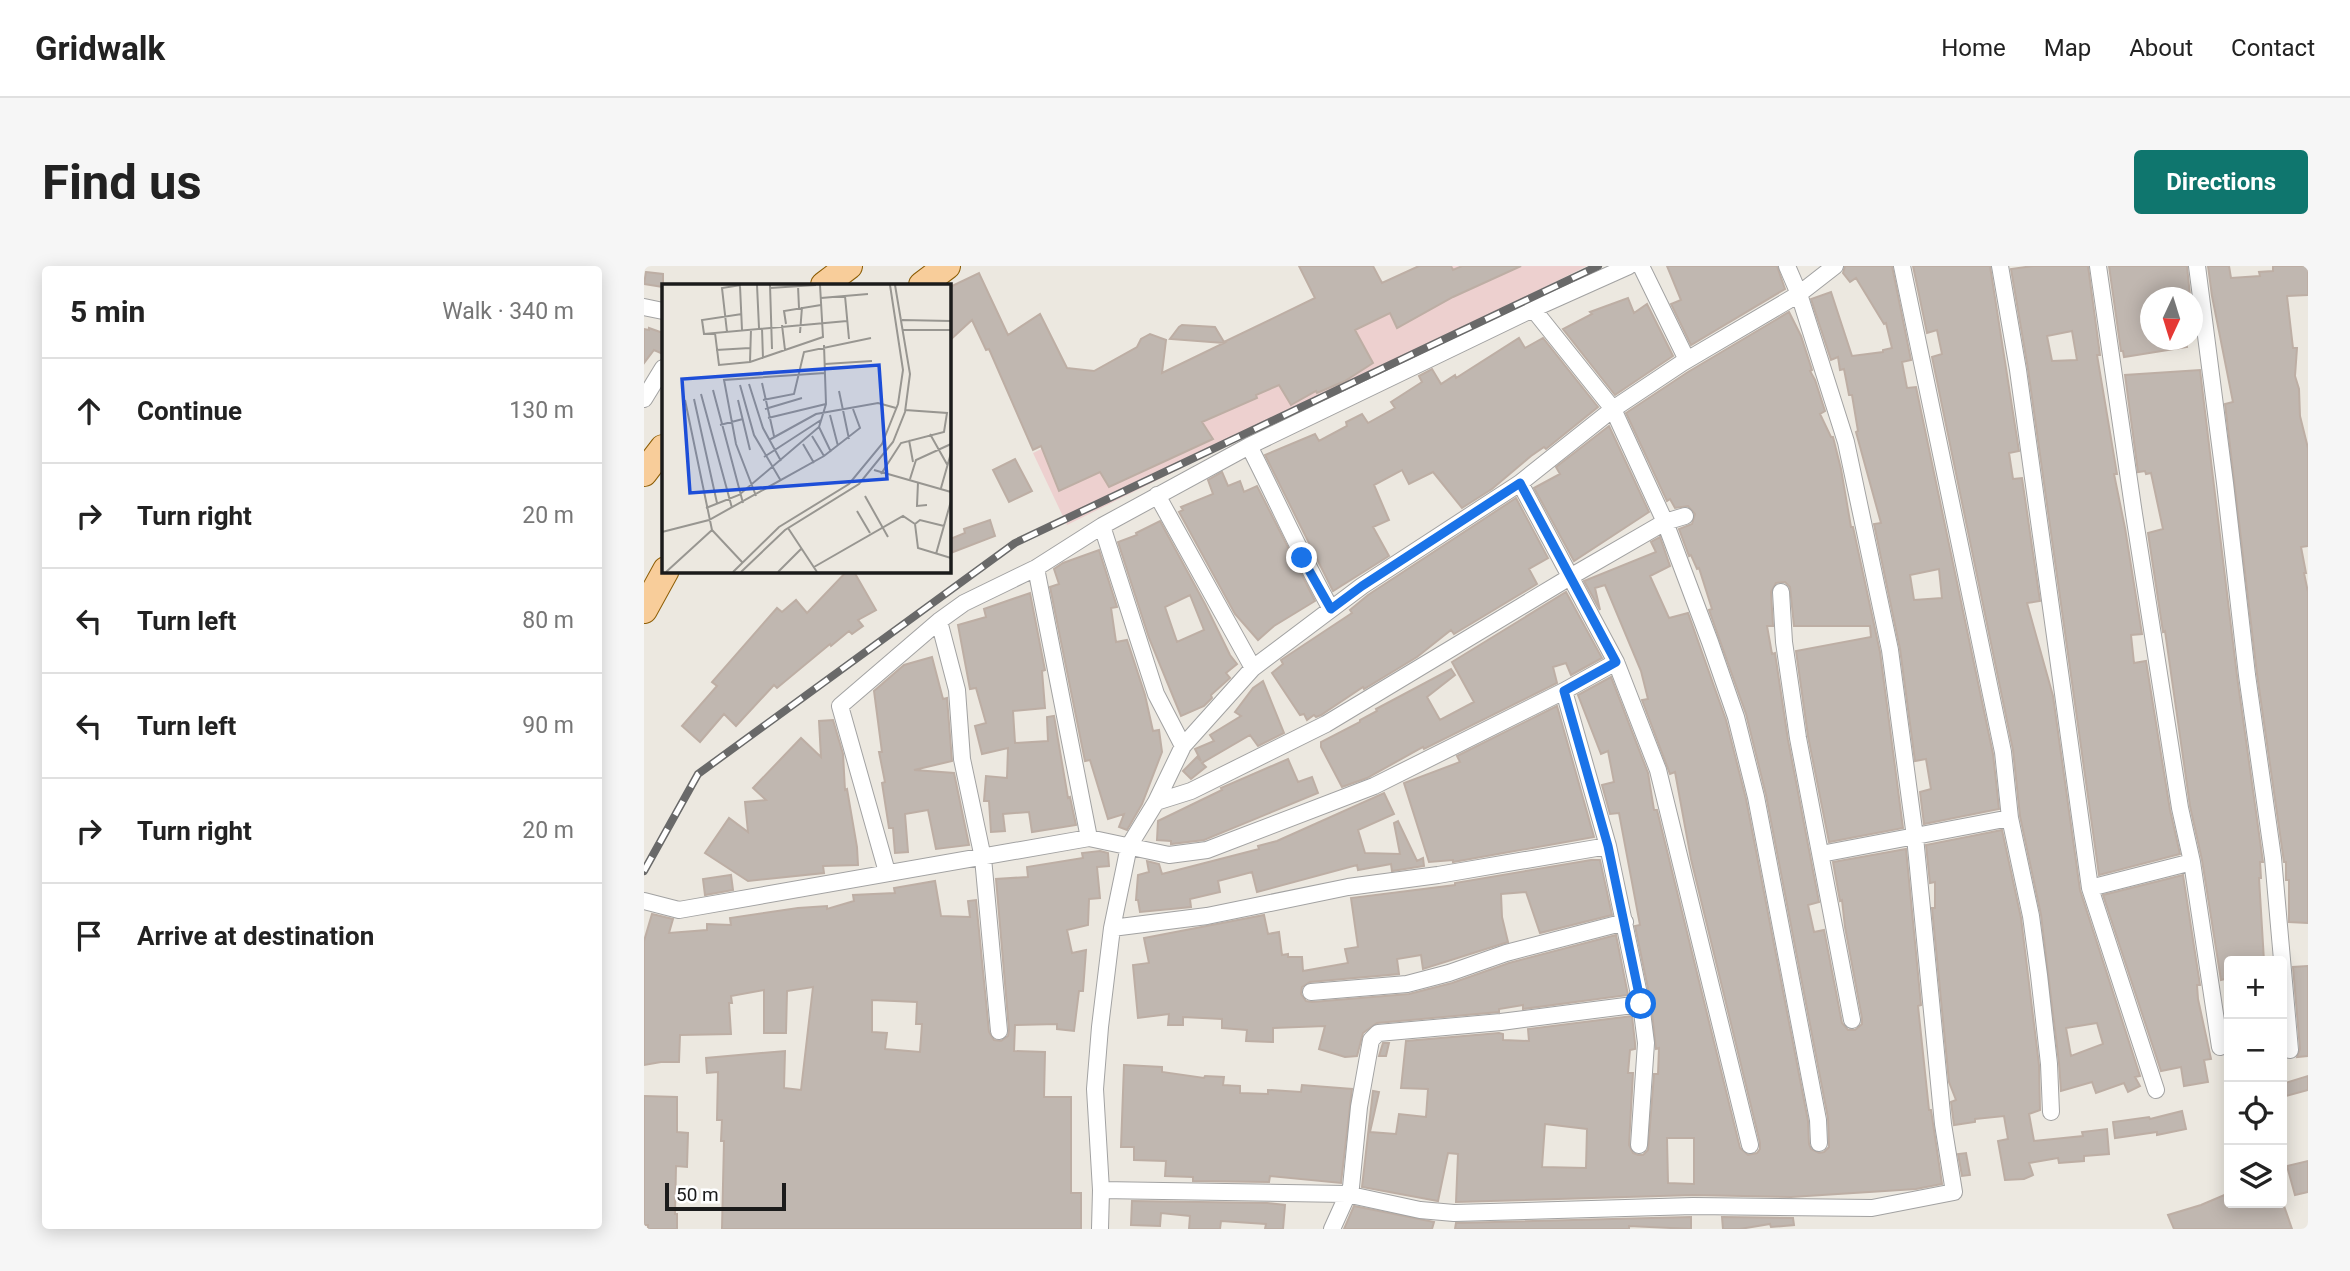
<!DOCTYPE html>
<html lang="en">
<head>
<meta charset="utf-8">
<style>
	:root { --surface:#fff; --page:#f6f6f6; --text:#222; --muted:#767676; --line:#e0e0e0; --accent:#0f766e }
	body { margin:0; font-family:Roboto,sans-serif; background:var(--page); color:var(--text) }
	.controls { position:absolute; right:21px; bottom:21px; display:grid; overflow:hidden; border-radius:7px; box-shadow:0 4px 18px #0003 }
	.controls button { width:63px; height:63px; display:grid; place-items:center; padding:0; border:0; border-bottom:2px solid var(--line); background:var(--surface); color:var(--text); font:35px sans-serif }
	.compass { position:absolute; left:1496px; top:21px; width:63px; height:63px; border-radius:50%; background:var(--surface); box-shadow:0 4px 18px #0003; rotate:184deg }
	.scale { position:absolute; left:21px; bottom:18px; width:121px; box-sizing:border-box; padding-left:7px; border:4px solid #1b1b1b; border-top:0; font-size:19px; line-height:24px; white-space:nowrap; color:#1b1b1b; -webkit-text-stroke:5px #fff; paint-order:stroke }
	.stop { position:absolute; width:21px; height:21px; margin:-16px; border:5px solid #1a73e8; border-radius:50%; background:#fff }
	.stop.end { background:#1a73e8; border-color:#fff; box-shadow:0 2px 7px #0008 }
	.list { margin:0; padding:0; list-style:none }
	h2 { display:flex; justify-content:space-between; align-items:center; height:91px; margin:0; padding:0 28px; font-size:30px }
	h2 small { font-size:23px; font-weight:400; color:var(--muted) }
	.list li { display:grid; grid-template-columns:46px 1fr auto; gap:21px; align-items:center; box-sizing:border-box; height:105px; padding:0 28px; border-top:2px solid var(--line) }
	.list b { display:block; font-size:26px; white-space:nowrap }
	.list em { font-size:23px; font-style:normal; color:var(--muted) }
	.icon { flex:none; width:38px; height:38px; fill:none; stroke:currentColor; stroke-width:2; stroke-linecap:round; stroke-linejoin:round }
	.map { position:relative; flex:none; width:1664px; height:963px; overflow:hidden; border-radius:7px }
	header { display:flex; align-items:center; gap:42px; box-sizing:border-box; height:98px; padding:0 35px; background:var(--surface); border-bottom:2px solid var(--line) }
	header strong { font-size:33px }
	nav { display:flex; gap:38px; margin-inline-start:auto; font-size:24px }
	.intro { display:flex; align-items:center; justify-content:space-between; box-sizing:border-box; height:168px; padding:0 42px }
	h1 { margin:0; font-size:49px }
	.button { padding:18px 32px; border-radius:7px; background:var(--accent); color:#fff; font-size:24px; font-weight:700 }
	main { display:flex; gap:42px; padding:0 42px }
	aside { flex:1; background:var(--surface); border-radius:7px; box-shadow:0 4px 18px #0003 }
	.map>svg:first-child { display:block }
	.commercial { fill:#edd0cf }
	.building { fill:#c0b7b0; stroke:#bdaea4; stroke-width:2; fill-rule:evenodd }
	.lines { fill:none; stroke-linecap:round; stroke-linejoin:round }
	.street-casing { stroke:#a2a2a2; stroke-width:18 }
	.primary-casing { stroke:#8d5d05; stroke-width:28 }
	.street { stroke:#fff; stroke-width:16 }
	.primary { stroke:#f8cd9a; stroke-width:26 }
	.rail-casing { stroke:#696969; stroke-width:8 }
	.rail { stroke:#fff; stroke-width:5; stroke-dasharray:16; stroke-linecap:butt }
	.route { stroke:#1a73e8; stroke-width:9 }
	.inset-road { fill:none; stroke:#989691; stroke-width:2 }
	.view { fill:#1d4ed8; fill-opacity:0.15; stroke:#1d4ed8; stroke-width:3.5 }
	.inset-edge { fill:none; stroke:#1b1b1b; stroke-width:3.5 }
</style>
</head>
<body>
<header>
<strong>Gridwalk</strong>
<nav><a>Home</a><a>Map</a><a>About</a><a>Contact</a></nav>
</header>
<div class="intro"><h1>Find us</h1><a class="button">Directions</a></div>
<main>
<aside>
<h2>5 min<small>Walk · 340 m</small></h2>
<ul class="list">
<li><svg class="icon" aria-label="ahead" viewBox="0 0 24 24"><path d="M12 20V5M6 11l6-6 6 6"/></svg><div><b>Continue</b></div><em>130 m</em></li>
<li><svg class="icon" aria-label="right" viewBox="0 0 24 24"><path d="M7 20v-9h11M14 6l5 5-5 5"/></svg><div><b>Turn right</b></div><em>20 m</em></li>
<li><svg class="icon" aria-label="left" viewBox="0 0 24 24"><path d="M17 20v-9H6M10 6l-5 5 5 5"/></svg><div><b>Turn left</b></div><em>80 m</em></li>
<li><svg class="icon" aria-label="left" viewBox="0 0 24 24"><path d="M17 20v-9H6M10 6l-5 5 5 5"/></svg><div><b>Turn left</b></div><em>90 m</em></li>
<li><svg class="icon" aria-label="right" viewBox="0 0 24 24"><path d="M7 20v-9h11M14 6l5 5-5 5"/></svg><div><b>Turn right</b></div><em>20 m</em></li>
<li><svg class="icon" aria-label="arrive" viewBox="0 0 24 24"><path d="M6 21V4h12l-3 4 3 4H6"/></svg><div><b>Arrive at destination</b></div></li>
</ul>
</aside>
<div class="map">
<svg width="1664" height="963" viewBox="0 0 1664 963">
	<rect width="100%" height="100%" fill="#ece8e0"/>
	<!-- commercial -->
	<path class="commercial" d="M773 0H943L423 259 389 187Z"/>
	<!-- building -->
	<path class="building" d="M655 0H729L738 17 775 0H807L809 4 818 0H877L809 31 753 62 746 47 711 64 729 97 701 115 673 127 672 125 647 139 635 119 612 129 613 132 558 156 569 173 465 221 456 206 415 225 397 180 389 184 345 83 342 84 328 54 304 76V22L335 7 364 69 396 48 423 102 450 105 493 81 497 73 506 68 522 74 518 107 580 77 526 73 535 61 538 59 571 61 580 76 671 32Z
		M1023 0H1133L1141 23 1047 79 1027 38 1037 34Z
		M1201 0H1248L1267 94 1258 96 1263 122 1272 121 1349 488 1355 543 1280 558 1276 526 1287 523 1282 493 1271 495 1256 383 1230 258 1237 257 1212 166 1214 165 1208 129H1205L1200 103 1196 104 1194 91 1187 94 1167 33 1187 26 1208 90 1239 86V84L1248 82 1242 57 1240 58 1212 12 1206 16 1199 7ZM1295 303 1298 332 1270 334 1266 309Z
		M1269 0H1346L1375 185 1365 187 1369 213 1378 212 1396 335 1383 337 1409 430 1436 624 1496 810 1491 811 1496 820 1484 826 1480 817 1452 827 1448 816 1417 825 1415 797 1397 649 1376 550 1369 484 1288 91 1298 88 1293 64 1283 67ZM1453 757 1459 778 1427 790 1422 762Z
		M1389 0H1444L1456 89H1453L1473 208H1470L1481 262 1498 368 1487 369 1490 397 1502 395 1526 544 1536 588 1455 609 1384 103 1367 3ZM1428 65 1433 94 1408 95 1403 70Z
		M1465 0H1543L1546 30 1538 31 1537 27 1521 32H1507V74H1542L1543 81 1480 91 1479 85H1477Z
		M1564 0H1585L1587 12 1616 10 1615 6 1629 5V0H1664V29L1643 30 1649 82H1653L1651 110 1655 123 1656 150 1664 182V280L1657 281 1662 307H1660L1664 326V657L1645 656V614H1642V596H1640L1613 408 1581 138 1589 136 1568 30Z
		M2 6 19 8V21L0 18Z
		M984 32 990 47 1003 38 1029 90 971 129 919 63 948 48 946 46Z
		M1145 46 1157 70 1168 104 1166 105 1171 114 1181 145 1176 148 1187 171H1189L1197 203 1207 261H1209L1236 386 1259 562 1185 576 1164 470 1152 385 1227 371 1226 360H1150L1146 321 1141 316 1132 317 1127 326 1129 360H1123L1128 388 1131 387 1144 474 1175 636 1164 639 1170 666 1180 664 1198 757 1204 764H1211L1218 758V752L1201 661 1198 634 1196 635 1189 596 1262 583 1277 739 1274 740 1285 844H1287L1298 918 1272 923 1147 931 1049 929 812 936 814 888 804 887 794 935 718 921 729 825 735 826 726 866 752 868 755 848 782 851 784 823 757 822 762 775 855 767 859 768V774L885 775 884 763 988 750 991 777V783L986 784 984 807H989L985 879 989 887 994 889H999L1004 884 1010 808H1014L1015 782 1012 783 1007 737 991 660 996 659 975 547 966 548 958 519 970 516 964 485 957 488 934 429 967 411 1004 507 1010 544H1013L1096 882 1104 889 1113 887 1116 883V877L1047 593 1031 506 1026 508 998 434 1004 433 997 405 961 319 951 322 956 344 940 315 1012 286 1007 276 1016 271 1026 300 1006 310 1025 352 1044 347 1082 454 1102 533 1164 855 1165 878 1167 883 1175 887 1180 886 1185 881 1184 852 1122 529 1102 448 1065 344 1068 343 1055 302 1053 303 1047 289 1045 290 1035 263 1048 258 1051 248 1044 240 1031 242 1026 233 1023 235 982 147 1044 106ZM901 858 943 863 942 902 898 901ZM1023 872H1050V918L1024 917Z
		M5 62 19 67V88L10 84 0 97V63L5 64Z
		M875 72 881 82 899 72 954 141 902 183 900 181 887 190 848 223 818 242 789 206 765 218 758 204 730 219 745 254 729 261 745 290 689 325 621 189 671 168 675 175 703 160 702 156 718 148 724 157 751 142 747 136 778 116 775 110 788 103 797 118 811 109 812 112Z
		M1556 104 1593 410 1619 596H1616L1617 612H1615L1620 695H1585V712L1577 714 1558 594 1546 540 1521 365 1519 366 1504 267 1519 263 1507 207 1502 208 1501 205 1494 206 1481 109Z
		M965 160 1005 246 930 295 890 222 916 208 912 201Z
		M371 193 388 225 365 236 349 204Z
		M578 206 584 220 596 215 600 226 613 220 671 335 630 360 614 374 591 348 535 246 539 244 537 241 569 228 564 214Z
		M872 232 904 292 885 303 893 318 810 368 807 364 773 391 720 423 719 421 677 449 672 451 670 449 663 454 660 448 656 449 628 407 639 398 637 394 708 347 706 344 724 329Z
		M346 254 351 270 304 288V274L321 267 320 263Z
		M516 255 561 338 586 389 593 398 582 407 586 412 567 429 568 432 560 440 537 450 505 372 474 276 493 269 492 267ZM546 329 560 364 533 376 521 341Z
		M455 284 473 341 467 342 472 376 483 374 501 429 509 465 515 464 518 486 498 538 483 564 475 561 480 548 464 553 446 494 441 495 406 321 415 318 410 303 419 297Z
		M204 304H209L232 344 214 354 219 360 208 368 205 365 187 380 186 378 133 422 130 419 92 460 80 448 56 476 38 460 73 420 68 416 133 342 138 346 152 334 163 347Z
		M922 326 958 392 927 409 922 397 909 401 913 417 780 483 779 481 723 512 698 521 677 481V476L716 456V454L733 445 732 443 807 403 811 409 783 431 796 454 830 436 808 396Z
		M386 327 401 404 398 405 401 442 369 445 371 477 404 475 403 451 410 450 424 532 426 531 432 559 388 566 385 546 359 548 361 565 347 566 345 535H340L342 510 363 512 364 482 338 488 331 460 342 457 332 422 326 423 314 359 342 351 340 343Z
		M288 391 299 433 303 432 308 495 270 504 310 507 325 579 292 583 284 544 261 548 264 586 251 587 249 562H245L238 517 241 516 235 486H238L230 425 260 399Z
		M619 415 640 467 614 480 606 469 558 497 562 501 547 513 539 505 553 491 557 495 551 483 570 475 566 469 597 450 591 446 609 422Z
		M913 440 950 571 809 596V594L785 596 760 517 816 496 813 490Z
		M189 454 199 488 201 524 203 523 213 581 214 599 179 600 180 607 104 615 61 587 85 552 104 566 101 536 122 534 109 522 157 472 177 491 175 455Z
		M644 493 654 516 668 511 674 527 560 574 527 578V575L513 574 514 555 578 524 577 522Z
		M740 527 750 548 714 564 721 587 756 588 750 557 754 555 773 595 779 592 780 600 748 605 747 598 714 604 713 599 613 626 608 606 574 615 576 626 546 633 547 641 496 646 494 634H492L494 609 505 606 503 595 515 598 518 608 615 583 614 580 633 575Z
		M1358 564 1377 652 1395 799 1396 844 1385 848 1390 875 1439 870 1438 866 1463 863 1465 888 1440 890V895L1415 897 1414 892 1385 897 1389 909 1380 913 1361 914 1354 875 1364 873 1360 850 1331 853V856L1310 859 1307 836 1312 834 1305 816 1288 642H1291V616L1286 617 1282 579Z
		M456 585 464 587 465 600 453 601 456 632 445 633 444 659 423 664 428 687 442 684 439 725H435L430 765 413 763V758L371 759 370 785 401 786 400 831H427V927H437V963H78L80 875H77L78 854H73L74 806 63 807 62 792 141 785 140 822 157 824 169 721 143 725 142 767H120V724L87 730 88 737H85L87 768 36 769 35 796H17L0 799V675L8 648 29 653 25 667 63 664V658L87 659 86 652 154 642 183 640V643L210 635 209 629 251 627 250 622 291 615 297 650 326 651 324 635 332 634 345 766 350 774 357 775 364 770 365 764 352 613 384 611 383 601 439 592 438 587ZM228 734 273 736 272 758H278L276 786 241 783 243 767 228 766Z
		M947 594H956L968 649 896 667 882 626 857 628 858 651 864 676 779 703 777 689 753 693 755 708 666 716 658 721 657 728 662 735 668 736 765 728 808 717 865 697 972 669 984 729 879 743V739L855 743V746L733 757 719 767 713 790 701 791 675 783 681 760 629 762V776L602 775 603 764 578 762V753L539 751V759H524L525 748 494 752 489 699 505 697 500 672 620 649 624 668 635 666 638 689 644 688V691H658L659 705 704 697 701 683 714 681 707 632 811 619V617Z
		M87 609 89 624 61 629 59 613Z
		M1539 609 1556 719H1553L1554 733 1567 793 1560 794 1564 816 1540 820 1537 801 1517 805 1459 629Z
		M1664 700V790L1653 791 1656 783 1649 701Z
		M739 777H745L742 790H735Z
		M480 799 518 801V806L560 812 561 810 580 811 579 819 596 820V827L624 828V824L657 826 658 819 708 823 697 917 626 910 625 916 549 915V911L521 910 522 895 490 894V881H477Z
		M1664 810V824L1638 831V818Z
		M0 830 33 831V866L44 867 43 901 32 900 31 948H33V963H4V959H0Z
		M1538 845 1542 863 1513 869V866L1471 872 1469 856 1505 851 1506 853Z
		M1322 887 1326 909 1318 910 1314 888Z
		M1664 895V926L1651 929 1643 900Z
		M1585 927V937H1639L1648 963H1530L1524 949 1557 939Z
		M488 935 623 937 641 939 639 963H621L622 958 577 955 576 963H545L546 950 517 947 516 960 487 959Z
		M710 940 790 956 788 963H700Z
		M1047 951V963L985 960V963H811L812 957Z
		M1078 951 1149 952 1150 959 1127 961 1126 958 1096 963H1079Z"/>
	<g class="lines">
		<!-- street casing -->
		<g class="street-casing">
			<path id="street" d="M997 0 1043 94
				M1258 0 1359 486 1366 552 1387 650 1395 709 1405 798 1407 846
				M1356 0 1374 104 1446 622 1512 824
				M1454 0 1490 248 1536 542 1548 596 1576 781
				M1553 0 1581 217 1603 409 1629 592 1646 784
				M0 41 19 45
				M889 43 969 143 1021 256 1066 376 1092 451 1112 531 1174 854 1175 877
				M0 133 19 102
				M605 180C633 234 657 290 687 343
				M876 217 972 396 1014 504 1106 879
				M513 229 609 402
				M458 260 512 428 539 480
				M392 302 445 572
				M1137 326 1140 376 1154 472 1208 754
				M295 355 313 424 318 493 339 592 355 765
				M920 425 964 580 997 738 1002 777 995 879
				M512 536 547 525 682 458 926 311 1021 256 1041 250
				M1177 588 1366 552
				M243 606 196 440 295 355 320 337 392 302 458 260 605 180 889 43 985 0
				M1446 622 1548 596
				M0 635 35 644 445 572 525 589 563 584 730 520 920 425 972 396
				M468 662 563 650 704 621 794 609 964 580
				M667 726 763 718 805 707 862 687 981 656
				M457 924 702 928 776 944 810 947 1049 940 1228 942 1310 926 1299 858 1271 571 1246 384 1202 176 1155 28 1143 0
				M456 963 457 924 451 823 456 761 468 662 485 580 512 536 539 480 609 402 718 320 876 217 969 143 1038 97 1155 28 1191 0
				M688 963 707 921 715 841 727 774 734 767 857 756 997 738"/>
		</g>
		<!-- primary casing -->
		<g class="primary-casing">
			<path id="primary" d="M180 19 205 0
				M278 19 303 0
				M0 207 19 182
				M0 344 22 304"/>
		</g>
		<!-- street -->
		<use href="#street" class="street"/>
		<!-- primary -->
		<use href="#primary" class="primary"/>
		<!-- rail casing -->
		<g class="rail-casing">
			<path id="rail" d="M0 605 54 508 371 277 954 0"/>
		</g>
		<!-- rail -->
		<use href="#rail" class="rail"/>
	</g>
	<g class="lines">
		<!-- route -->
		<path class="route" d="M658 292 687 343 718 320 876 217 972 396 920 425 964 580 997 738"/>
	</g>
	<!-- overview -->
	<g transform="translate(18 18)">
		<rect width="289" height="289" fill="#ece8e0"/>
		<path class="inset-road" d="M95 1 97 44M108 1 110 65M78 2 80 46M136 2 137 24M108 4 154 1M183 12 187 55M159 14 206 10M80 30 40 36 42 50 185 37M240 36 289 37M124 40 122 27 159 21M120 41 123 66M100 44 101 75M241 46H289M65 48 60 4 79 1M53 49 57 81 88 78 161 53 158 1M138 49 140 23M54 66 88 64M88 78 89 45M163 80 210 77M100 99 112 152M87 100 101 144 119 177M78 101 92 151 119 197M51 106 81 219M177 107 187 155M39 110 70 224M32 115 55 219M23 116 50 246 80 278M76 116 88 166M101 116 132 110 142 68 209 54M103 125 140 114M168 131 176 162M106 134 164 120M58 141 81 135M157 143 169 168M268 150 286 182M150 152 162 172M107 156 154 130 216 119 234 124M247 156 251 178M141 160 152 179M102 173 159 136M212 186 289 208M219 190 239 159 282 148 285 129 243 126M248 195 254 176 289 160M256 198 255 222 265 221M279 204 289 169M94 212 74 160 62 96 163 89M203 212 226 253M44 224 77 211 157 143 164 120 162 61M195 227 208 249M253 240 258 236 282 242M126 244 155 288M0 248 47 236 162 172 198 144 191 125M274 270 289 217M152 283 241 232 253 240 256 264 289 274M4 288 50 246M71 288 117 243 187 200 220 160 236 120 241 86 228 1M79 288 123 246 197 200 231 158 243 128 248 90 233 1M116 288 139 265"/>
		<path class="view" d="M217 81 225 195 28 209 20 95Z"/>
		<rect width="289" height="289" class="inset-edge"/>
	</g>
</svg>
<div class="controls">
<button>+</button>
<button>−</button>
<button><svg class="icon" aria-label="locate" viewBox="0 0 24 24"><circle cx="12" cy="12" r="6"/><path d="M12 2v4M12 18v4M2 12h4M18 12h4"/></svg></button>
<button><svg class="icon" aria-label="layers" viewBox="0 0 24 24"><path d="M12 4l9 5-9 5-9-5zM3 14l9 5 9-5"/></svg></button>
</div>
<svg class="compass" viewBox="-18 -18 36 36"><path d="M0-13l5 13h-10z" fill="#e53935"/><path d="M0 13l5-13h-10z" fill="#767676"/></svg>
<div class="scale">50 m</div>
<div class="stop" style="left:997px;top:738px"></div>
<div class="stop end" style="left:658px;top:292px"></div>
</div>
</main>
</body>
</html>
